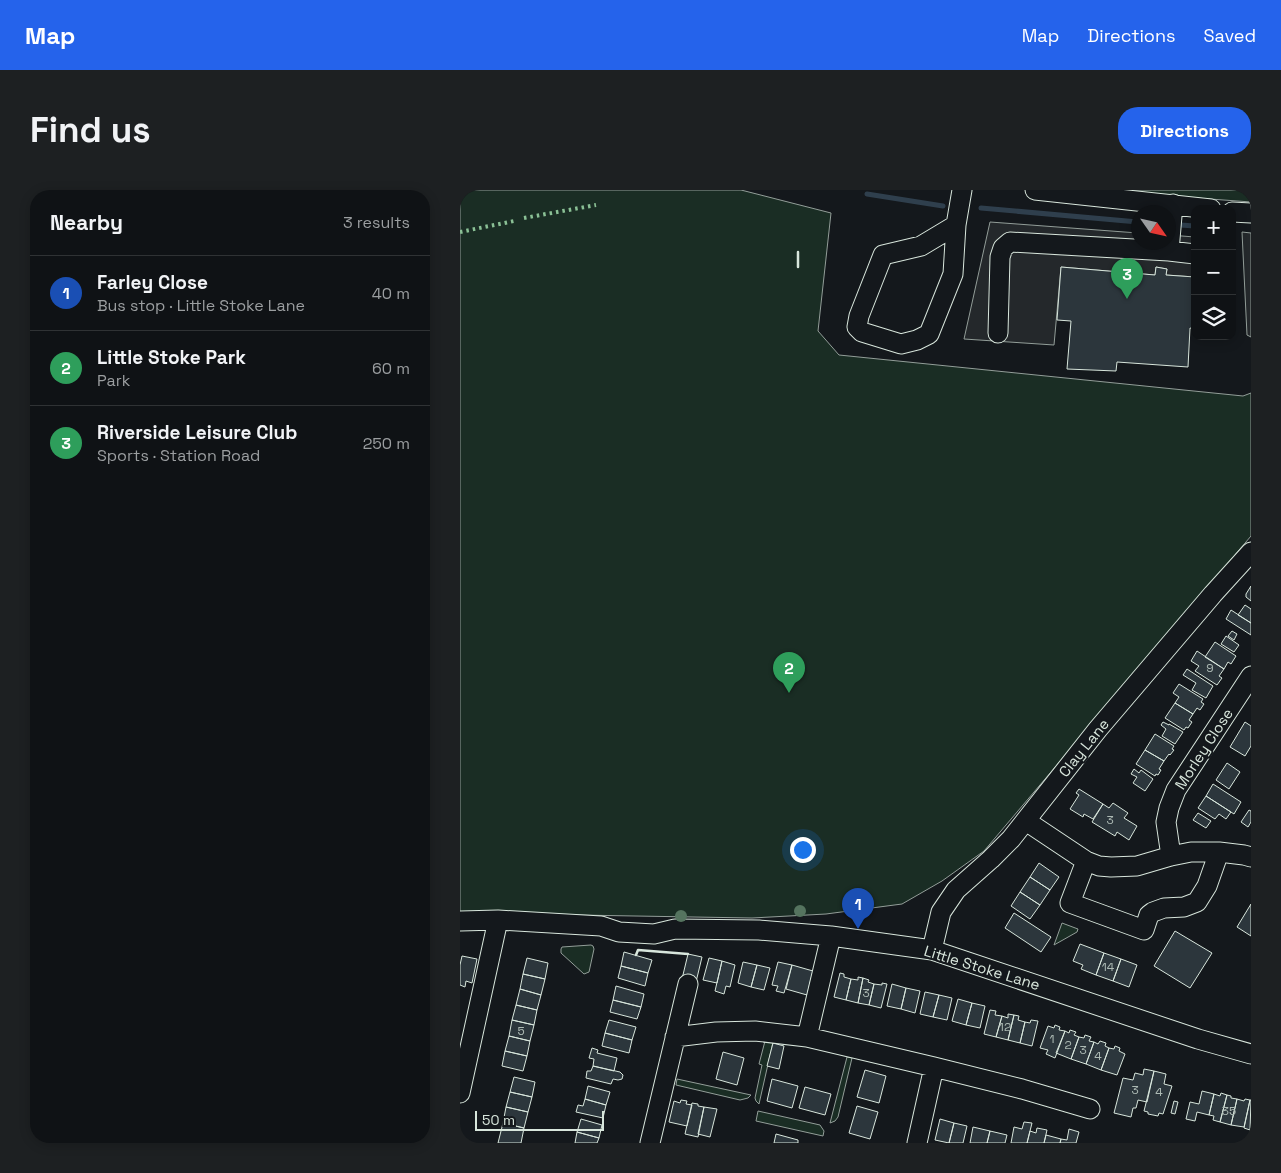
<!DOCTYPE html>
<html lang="en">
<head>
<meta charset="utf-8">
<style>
	:root { --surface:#0f1215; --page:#1d2022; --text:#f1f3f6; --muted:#9b9ea0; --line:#2f3234; --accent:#2563eb }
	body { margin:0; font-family:"Space Grotesk",sans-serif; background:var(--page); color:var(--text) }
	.controls { position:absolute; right:15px; top:15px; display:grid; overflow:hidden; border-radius:10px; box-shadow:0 2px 12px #0003 }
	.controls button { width:45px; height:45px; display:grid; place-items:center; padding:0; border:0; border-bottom:1px solid var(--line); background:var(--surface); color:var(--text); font:25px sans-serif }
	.compass { position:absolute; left:671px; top:15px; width:45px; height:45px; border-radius:50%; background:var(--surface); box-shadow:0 2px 12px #0003; rotate:124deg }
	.scale { position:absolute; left:15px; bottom:12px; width:129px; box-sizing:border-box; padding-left:5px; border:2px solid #d8e6dc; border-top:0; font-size:14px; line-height:18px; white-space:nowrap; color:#d8e6dc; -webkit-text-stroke:4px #14181c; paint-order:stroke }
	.you { position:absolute; left:342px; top:659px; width:18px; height:18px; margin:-12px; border:4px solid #fff; border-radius:50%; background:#1a73e8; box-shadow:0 0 0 8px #1a73e833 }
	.badge { display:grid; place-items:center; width:32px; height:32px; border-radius:50%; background:var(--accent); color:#fff; font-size:16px; font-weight:700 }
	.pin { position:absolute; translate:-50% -41px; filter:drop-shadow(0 1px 2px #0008) }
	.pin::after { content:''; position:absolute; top:26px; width:18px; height:15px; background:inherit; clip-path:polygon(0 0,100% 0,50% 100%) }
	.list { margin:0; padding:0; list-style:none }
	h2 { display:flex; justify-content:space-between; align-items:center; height:65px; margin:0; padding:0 20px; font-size:21px }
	h2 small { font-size:16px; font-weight:400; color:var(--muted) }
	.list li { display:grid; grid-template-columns:32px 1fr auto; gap:15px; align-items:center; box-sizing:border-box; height:75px; padding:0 20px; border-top:1px solid var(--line) }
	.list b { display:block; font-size:19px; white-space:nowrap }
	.list p { margin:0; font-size:16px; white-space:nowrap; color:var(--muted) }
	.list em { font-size:16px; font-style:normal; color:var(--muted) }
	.icon { flex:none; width:28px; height:28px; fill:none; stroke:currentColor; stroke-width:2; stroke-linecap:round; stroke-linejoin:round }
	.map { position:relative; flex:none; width:791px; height:953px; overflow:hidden; border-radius:20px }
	header { display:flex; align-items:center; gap:30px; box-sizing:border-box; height:70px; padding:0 25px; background:var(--accent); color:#fff }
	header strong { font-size:24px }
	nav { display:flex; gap:28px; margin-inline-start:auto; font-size:18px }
	.intro { display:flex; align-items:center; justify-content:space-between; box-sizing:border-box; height:120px; padding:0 30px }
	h1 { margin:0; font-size:35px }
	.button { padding:12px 22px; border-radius:20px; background:var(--accent); color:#fff; font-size:18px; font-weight:700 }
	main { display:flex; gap:30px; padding:0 30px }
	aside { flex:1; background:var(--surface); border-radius:20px; box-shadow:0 2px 12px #0003 }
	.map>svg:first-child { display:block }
	.green { fill:#1a2d24; stroke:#939e99 }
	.parking { fill:#24282b; stroke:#939e99 }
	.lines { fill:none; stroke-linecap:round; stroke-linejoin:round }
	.stream { stroke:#2f3f4d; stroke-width:5 }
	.building { fill:#2c363c; stroke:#d8e6dc }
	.minor-casing { stroke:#d8e6dc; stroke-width:21 }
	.minor { stroke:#14181c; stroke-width:19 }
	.hedge { stroke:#8ac095; stroke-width:4; stroke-dasharray:2.5 4; stroke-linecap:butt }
	.wall { stroke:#d8e6dc; stroke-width:2.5 }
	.tree { fill:#55745f }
	.labels { text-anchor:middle; stroke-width:4; stroke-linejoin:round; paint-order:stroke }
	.number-label { font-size:12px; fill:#adbab4 }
	.street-label { font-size:15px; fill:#d8e6dc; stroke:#14181c }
</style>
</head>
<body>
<header>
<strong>Map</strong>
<nav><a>Map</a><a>Directions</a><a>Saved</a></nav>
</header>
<div class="intro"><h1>Find us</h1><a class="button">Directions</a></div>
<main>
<aside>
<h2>Nearby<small>3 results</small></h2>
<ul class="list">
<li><span class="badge" style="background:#1a4fb4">1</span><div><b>Farley Close</b><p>Bus stop · Little Stoke Lane</p></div><em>40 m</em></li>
<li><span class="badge" style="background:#2e9e5b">2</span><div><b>Little Stoke Park</b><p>Park</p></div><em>60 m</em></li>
<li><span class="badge" style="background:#2e9e5b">3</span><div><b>Riverside Leisure Club</b><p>Sports · Station Road</p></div><em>250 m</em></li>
</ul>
</aside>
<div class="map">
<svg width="791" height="953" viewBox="0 0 791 953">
	<rect width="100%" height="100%" fill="#14181c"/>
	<!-- green -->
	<path class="green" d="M0 0H281L371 23 358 141 379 165 783 206 791 203V346L524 661 482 691 442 714 366 724 292 728 0 723Z
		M627 0H791V12Z
		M602 733 618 739 617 742 594 755Z
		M131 755 133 756 134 759 129 782 124 784 101 763V759L102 757Z
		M305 851 313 852 299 914 296 911 295 908 302 875 299 874Z
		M387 867 392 868 378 927 375 931 370 933Z
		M217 889 291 905 288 908 280 910 216 895Z
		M298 921 360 935 364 941 363 946 296 931Z"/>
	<!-- parking -->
	<path class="parking" d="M530 32 678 43V52H708L709 45 735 47V87L706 85 707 79 696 77 695 85 601 77 594 155 504 149Z
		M782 42 791 43V147L787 145Z"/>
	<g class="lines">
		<!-- stream -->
		<path class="stream" d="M407 4 483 16
			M521 18 678 32
			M720 35 735 36"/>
	</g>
	<!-- building -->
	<path class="building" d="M601 77 695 85 696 77 707 79 706 85 735 87V139L730 138 728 177 657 172 656 181 607 179 611 131 597 130Z
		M791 396V411L786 407V404Z
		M785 415 791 419V433L778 425Z
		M771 420 791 433V445L766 429Z
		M772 441 777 444 774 450 768 446Z
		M766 446 779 455 774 462 761 454Z
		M755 452 776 466 771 474 768 472 764 479 745 467Z
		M737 461 764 479 759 486 762 488 757 495 735 481 739 476 731 471Z
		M727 479 753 496 746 508 732 500 736 493 723 485Z
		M719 494 743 509 741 512 744 514 740 520 737 518 733 524 715 513 719 507 713 503Z
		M715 513 733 524 729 530 732 532 728 538 726 537 724 540 705 528Z
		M703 532 709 535V534L723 542 715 554 702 546 706 539 701 535Z
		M785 532 791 536V556L785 566 770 557Z
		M695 544 714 556 712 559 714 560 710 565 709 564 704 571 685 560Z
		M685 560 704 571 699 579 701 580 698 585 696 584 695 586 676 574Z
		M767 573 780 582 769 599 756 590Z
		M674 579 679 583 681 580 693 589 685 601 673 593 677 587 671 584Z
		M753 594 781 612 774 624 746 606Z
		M619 599 643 614 633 629 624 624 623 627 610 619 619 605 616 603Z
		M746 606 771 622 766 629 759 624 755 629 738 618Z
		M653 613 668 623 664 628 677 636 669 650 657 642 655 646 632 632 643 614 649 618Z
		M789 620 791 621V632L788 637 781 632Z
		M738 623 751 631 746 638 733 630Z
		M579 673 599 687 590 700 570 687Z
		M570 687 590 700 580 715 560 702Z
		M560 702 580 715 570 729 551 716Z
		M791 714V746L777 737Z
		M554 723 591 747 581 762 545 738Z
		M715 741 752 763 730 798 694 776Z
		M620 754 644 763 636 785 621 779 623 775 613 771Z
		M164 762 192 770 188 783 161 776Z
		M644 763 661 769 653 791 636 785Z
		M228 764 242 767 236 792 222 789Z
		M2 766 17 769 12 793 6 791 5 797 0 795V775Z
		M67 768 88 773 85 789 63 784Z
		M249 768 262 771 257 793 243 790Z
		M661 769 677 775 669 797 653 791Z
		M262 771 275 775 270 797 266 796 264 804 255 801Z
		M283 772 297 775 291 797 278 793Z
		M318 772 332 775 324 803 316 801 318 796 312 795Z
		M297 775 310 778 304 800 291 797Z
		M332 775 353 781 347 805 326 799Z
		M161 776 188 783 185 796 158 788Z
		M380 783 384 784V787L391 789 386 810 374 807Z
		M63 784 85 789 81 805 60 799Z
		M398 787 403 788 398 813 386 810 391 789 398 790Z
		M403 788 409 790 408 792 414 794 409 815 398 813Z
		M422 793 427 794 421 818 409 815 414 794 422 795Z
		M432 794 446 798 441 819 427 816Z
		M156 796 184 804 181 817 153 810Z
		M446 798 460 801 455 823 441 819Z
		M60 799 81 805 77 820 56 815Z
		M465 802 479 805 473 827 460 824Z
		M479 805 492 808 487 830 473 827Z
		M498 809 512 813 506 835 492 831Z
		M153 810 181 817 177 829 150 822Z
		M512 813 525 816 520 838 506 835Z
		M56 815 77 820 74 835 52 830Z
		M530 820 536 821 535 825 542 826 536 847 524 844Z
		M548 824 554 825 548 850 536 847 542 826 548 828Z
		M554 825 559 826 558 830 565 832 560 853 548 850Z
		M52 830 74 835 70 851 49 846Z
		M149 830 176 837 172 850 145 843Z
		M571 830 578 831 572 856 560 853 565 832 570 833Z
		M595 835 600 837 599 840 605 841 595 868 586 864 588 860 580 858 588 836 594 838Z
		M610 840 616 842 614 845 619 847 611 869 596 863 605 841 609 843Z
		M145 843 172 850 169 863 142 856Z
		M625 845 631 847 629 851 634 852 626 874 611 869 619 847 624 848Z
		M49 846 70 851 67 866 45 861Z
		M640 851 646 853 645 856 649 858 641 880 626 874 634 852 638 854Z
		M313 853 324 856 319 879 307 876Z
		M655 856 660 858 659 861 665 864 657 885 641 880 649 858 654 859Z
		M132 858 138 860 137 863 157 868 154 881 133 876 134 869 129 868Z
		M45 861 67 866 63 881 42 876Z
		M263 862 284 868 277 895 256 889Z
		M133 876 160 882 163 885 162 889 158 890 153 889 151 894 126 888 127 881H131Z
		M684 879 694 881 687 912 678 910 676 918H673L671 927 654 923 663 888 673 890 675 883 683 885Z
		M405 880 426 886 419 913 397 907Z
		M694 881 706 884 704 894 712 896 703 924 699 923 698 926 688 924V922L684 921Z
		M54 887 75 892 72 907 50 902Z
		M312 889 338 896 332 918 307 911Z
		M128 896 150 902 146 915 125 909Z
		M345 897 371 904 365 925 339 918Z
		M742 901 754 904 749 925 737 922 735 931 726 929 730 912 739 914Z
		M50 902 72 907 68 922 46 917Z
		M761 903 767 905 760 932 753 930 754 926 749 925 754 904 760 906Z
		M767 905 771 906V908L777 909 771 935 760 932Z
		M125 909 146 915 143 928 116 922 118 915 123 916Z
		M777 909 784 911 785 909 790 910 784 937 771 935Z
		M221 910 227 911 226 914 232 915 227 936 209 932 214 911 220 913Z
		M790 910H791L790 940 784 938Z
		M714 911 718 912 715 924 711 923Z
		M232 913 238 914V916L244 917 238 947 225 944Z
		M397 916 418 922 410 949 389 943Z
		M46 917 68 922 64 938 43 933Z
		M244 917 257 919 250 947 238 944Z
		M121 929 142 935 139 948 117 942Z
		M480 929 494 933 489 953 475 950Z
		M564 932 572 933 567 953H551L554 937 562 939Z
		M43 933 64 938 61 953H38Z
		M494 933 507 936 503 953H489Z
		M513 937 530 941 527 953H510Z
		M577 938 587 940 584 953H567L570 941 576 943Z
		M609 939 619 942 616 953H600L601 949 607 950Z
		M530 941 547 945 545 953H527Z
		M117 942 139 948 137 953H115Z
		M316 944 338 950V953H314Z
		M586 945 601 949 600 953H584Z"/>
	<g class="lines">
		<!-- minor casing -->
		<g class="minor-casing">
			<path id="minor" d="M575 0 751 19
				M713 14 709 61 735 64
				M772 22 791 23
				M496 35 461 56 423 65 399 126 397 137 402 142 441 154 457 150 469 144 493 84 496 35 502 0
				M538 143 540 67 543 58 550 52 709 61
				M566 631 626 671 639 676 651 677 677 676 711 666 731 662H759L784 665 791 667
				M711 666 706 632 709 618 716 600 791 486
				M626 671 610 713 684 740 689 725 693 722 704 718 724 717 737 712 747 696 759 662
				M0 731 38 730 141 736 159 742 194 744 215 739 299 740 371 746 472 760 738 849 791 864
				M472 760 481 722 496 700 531 669 551 649 638 539 753 404 791 362
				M215 847 256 842 295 841 347 847 474 877 562 899 630 919
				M347 847 371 746
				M0 903 38 730
				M190 953 228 794
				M457 953 474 877"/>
		</g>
		<!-- minor -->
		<use href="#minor" class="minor"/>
		<!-- hedge -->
		<path class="hedge" d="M64 28 136 15
			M0 42 54 31"/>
		<!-- wall -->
		<path class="wall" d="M338 77V62
			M176 765 178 760 228 764"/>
	</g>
	<!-- trees -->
	<g class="tree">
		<circle cx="340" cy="721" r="6"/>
		<circle cx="221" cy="726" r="6"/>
	</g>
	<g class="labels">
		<!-- number labels -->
		<g class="number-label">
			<text x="750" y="482">9</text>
			<text x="650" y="634">3</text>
			<text x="648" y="781">14</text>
			<text x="406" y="807">3</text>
			<text x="545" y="841">12</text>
			<text x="61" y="845">5</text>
			<text x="592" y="853">1</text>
			<text x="608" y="859">2</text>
			<text x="623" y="864">3</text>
			<text x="638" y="870">4</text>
			<text x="675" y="904">3</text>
			<text x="699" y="906">4</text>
			<text x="769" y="925">35</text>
		</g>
		<!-- street labels -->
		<g class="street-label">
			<text transform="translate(624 558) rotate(-51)" y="5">Clay Lane</text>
			<text transform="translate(744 559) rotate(-57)" y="5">Morley Close</text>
			<text transform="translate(522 778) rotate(17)" y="5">Little Stoke Lane</text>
		</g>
	</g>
</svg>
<div class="controls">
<button>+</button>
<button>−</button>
<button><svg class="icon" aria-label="layers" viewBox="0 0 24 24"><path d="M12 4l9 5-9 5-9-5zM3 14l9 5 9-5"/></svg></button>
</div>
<svg class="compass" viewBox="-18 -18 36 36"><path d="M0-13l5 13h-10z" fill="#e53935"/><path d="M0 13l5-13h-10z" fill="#9b9ea0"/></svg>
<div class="scale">50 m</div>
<div class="you"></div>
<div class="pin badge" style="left:398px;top:739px;background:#1a4fb4">1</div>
<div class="pin badge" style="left:329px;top:503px;background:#2e9e5b">2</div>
<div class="pin badge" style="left:667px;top:109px;background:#2e9e5b">3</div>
</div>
</main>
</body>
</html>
